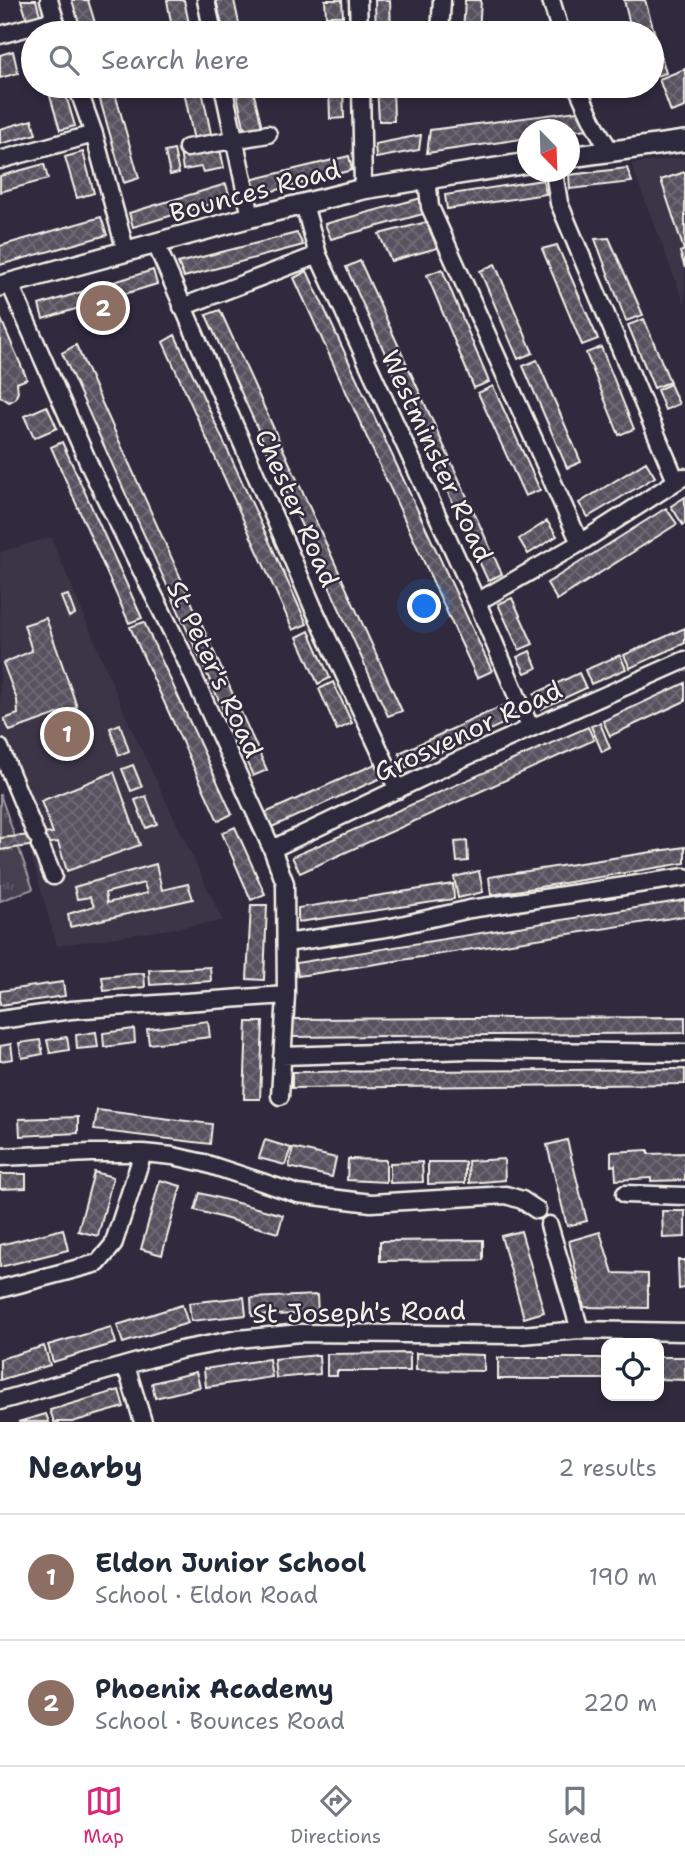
<!DOCTYPE html>
<html lang="en">
<head>
<meta charset="utf-8">
<style>
	:root { --surface:#fff; --page:#f6f6f7; --text:#1f2937; --muted:#747a83; --line:#e0e1e3; --accent:#db2777 }
	body { margin:0; font-family:"Shantell Sans",sans-serif; background:var(--page); color:var(--text) }
	.controls { position:absolute; right:21px; bottom:21px; display:grid; overflow:hidden; border-radius:14px; box-shadow:0 4px 10px #0003 }
	.controls button { width:63px; height:63px; display:grid; place-items:center; padding:0; border:0; border-bottom:2px solid var(--line); background:var(--surface); color:var(--text); font:35px sans-serif }
	.compass { position:absolute; left:517px; top:119px; width:63px; height:63px; border-radius:50%; background:var(--surface); box-shadow:0 4px 10px #0003; rotate:157deg }
	.you { position:absolute; left:425px; top:607px; width:24px; height:24px; margin:-18px; border:5px solid #fff; border-radius:50%; background:#1a73e8; box-shadow:0 0 0 10px #1a73e833 }
	.badge { display:grid; place-items:center; width:46px; height:46px; border-radius:50%; background:var(--accent); color:#fff; font-size:23px; font-weight:700 }
	.pin { position:absolute; translate:-50% -50%; border:4px solid #fff; box-shadow:0 2px 7px #0006 }
	.list { margin:0; padding:0; list-style:none }
	h2 { display:flex; justify-content:space-between; align-items:center; height:91px; margin:0; padding:0 28px; font-size:30px }
	h2 small { font-size:23px; font-weight:400; color:var(--muted) }
	.list li { display:grid; grid-template-columns:46px 1fr auto; gap:21px; align-items:center; box-sizing:border-box; height:126px; padding:0 28px; border-top:2px solid var(--line) }
	.list b { display:block; font-size:26px; white-space:nowrap }
	.list p { margin:0; font-size:23px; white-space:nowrap; color:var(--muted) }
	.list em { font-size:23px; font-style:normal; color:var(--muted) }
	.icon { flex:none; width:38px; height:38px; fill:none; stroke:currentColor; stroke-width:2; stroke-linecap:round; stroke-linejoin:round }
	.map { position:relative; flex:none; width:685px; height:1422px; overflow:hidden }
	.search { position:absolute; background:var(--surface); box-shadow:0 4px 10px #0003; left:21px; right:21px; top:21px; height:77px; display:flex; align-items:center; gap:18px; box-sizing:border-box; padding:0 24px; border-radius:38px; color:var(--muted); font-size:26px }
	.sheet { height:343px; background:var(--surface) }
	nav { display:flex; justify-content:space-around; align-items:center; box-sizing:border-box; height:98px; border-top:2px solid var(--line); background:var(--surface); font-size:19px; color:var(--muted) }
	nav a { display:grid; justify-items:center; gap:4px }
	nav .on { color:var(--accent) }
	.map>svg:first-child { display:block }
	.built { fill:#3b3647 }
	.park { fill:url(#park-tufts); stroke:#9c989c; stroke-width:2 }
	.building { fill:url(#building-cross-hatch); stroke:#f4f1e8; stroke-width:2; fill-rule:evenodd }
	.lines { fill:none; stroke-linecap:round; stroke-linejoin:round }
	.minor-casing { stroke:#f4f1e8; stroke-width:21 }
	.tertiary-casing { stroke:#f4f1e8; stroke-width:24 }
	.minor { stroke:#2f2a3d; stroke-width:16 }
	.tertiary { stroke:#2f2a3d; stroke-width:19 }
	.labels { text-anchor:middle; stroke-width:5; stroke-linejoin:round; paint-order:stroke }
	.street-label { font-size:26px; fill:#f4f1e8; stroke:#2f2a3d }
</style>
</head>
<body>
<div class="map">
<svg width="685" height="1422" viewBox="0 0 685 1422">
	<defs>
		<pattern id="park-tufts" width="24" height="20" patternUnits="userSpaceOnUse" patternTransform="scale(1.75)"><rect width="24" height="20" fill="#454050"/><path d="M3 7l-1-3M5 7V3M7 7l1-3M15 17l-1-3M17 17v-4M19 17l1-3" fill="none" stroke="#605c69"/></pattern>
		<pattern id="building-cross-hatch" width="8" height="8" patternUnits="userSpaceOnUse" patternTransform="scale(1.75)"><rect width="8" height="8" fill="#56525f"/><path d="M0 0l8 8M0 8l8-8" fill="none" stroke="#6f6b76"/></pattern>
	</defs>
	<rect width="100%" height="100%" fill="#2f2a3d"/>
	<filter id="ink" filterUnits="userSpaceOnUse"><feTurbulence type="fractalNoise" baseFrequency=".0143" numOctaves="2"/><feDisplacementMap in="SourceGraphic" scale="14" xChannelSelector="R" yChannelSelector="G"/><feConvolveMatrix kernelMatrix="1 2 1 2 8 2 1 2 1" color-interpolation-filters="sRGB"/></filter>
	<g filter="url(#ink)">
		<!-- built -->
		<path class="built" d="M685 157V305L631 164Z
			M102 283 123 329 102 336 88 287Z
			M51 537 128 721 223 921 57 946 0 747V552Z"/>
		<!-- park -->
		<path class="park" d="M0 794 33 889 0 901Z"/>
		<!-- building -->
		<path class="building" d="M21 0H36L40 15 27 19Z
			M72 0H88L98 33H82Z
			M167 0H184L191 33H173Z
			M216 0H234L241 33H224Z
			M325 0H342L343 16H326Z
			M375 0H390L391 33H376Z
			M465 0H481L479 33H463Z
			M624 0H645L666 73 652 77V33H632Z
			M325 22H341V33H325Z
			M13 51 18 73 0 78V55Z
			M685 69V107L671 112 659 79Z
			M47 86H63L75 126 60 130Z
			M96 86H113L139 178 124 183Z
			M183 86H201L213 143 195 146Z
			M235 86H252L263 131 246 135Z
			M329 86H343L344 118 330 119Z
			M377 86H393L394 121H379Z
			M585 110 588 129 570 131V130H528V138L427 153 430 130Z
			M32 120 36 134 0 144V129Z
			M421 135 419 150 376 158 375 144Z
			M207 147 220 149 224 168 203 172 201 167 183 170 180 152Z
			M174 150 179 173 170 175 165 152Z
			M83 152 94 193 77 198 65 157Z
			M349 156 352 170 254 196 250 180Z
			M44 164 48 179 0 192V176Z
			M627 168 632 182 570 189 569 175Z
			M685 172V268L680 252 684 250 661 180Z
			M543 180 546 194 447 209 445 195Z
			M226 184 230 198 133 227 129 213Z
			M421 198 423 214 331 239 325 224Z
			M101 217 107 235 0 265V246Z
			M427 222 437 248 391 261 379 234Z
			M297 233 303 245 184 277 178 263Z
			M609 238 643 315 626 321 595 239Z
			M557 245 598 339 582 345 542 249Z
			M360 261 502 574 488 581 346 267Z
			M495 264 533 353 518 359 480 271Z
			M442 269 489 382 474 388 427 275Z
			M153 270 157 284 43 319 39 305Z
			M307 271 492 671 477 678 294 278Z
			M220 310 402 711 388 716 206 315Z
			M0 317 27 379 17 383 18 392 15 399 9 402 0 396Z
			M644 319 670 382 654 388 628 325Z
			M175 335 307 624 293 630 163 342Z
			M76 345 267 770 253 776 62 353Z
			M601 347 634 429 619 435 586 353Z
			M537 360 581 462 567 468 523 366Z
			M670 384 679 404 665 410 657 390Z
			M493 386 540 490 525 496 478 393Z
			M47 406 57 428 34 438 24 416Z
			M62 442 142 618 129 623 51 447Z
			M646 462 655 477 588 517 579 503Z
			M685 497V524L683 525 671 506Z
			M666 508 677 524 557 600 547 583Z
			M547 521 557 536 528 554 519 539Z
			M68 595 75 614 69 617 61 597Z
			M512 598 533 644 519 650 498 604Z
			M46 618 77 707 10 731 4 719 18 714 17 700 3 663 32 651 24 625Z
			M144 622 232 814 218 821 130 627Z
			M685 628V643L630 668 624 655Z
			M309 631 330 678 318 684 297 637Z
			M530 651 537 668 525 673 517 657Z
			M620 655 626 669 591 684 585 670Z
			M579 673 586 688 541 709 534 694Z
			M333 682 352 723 337 730 319 689Z
			M685 683V701L610 736 603 721Z
			M511 702 518 717 406 768 399 753Z
			M600 723 610 748 602 752 591 726Z
			M120 724 129 751 119 755 110 728Z
			M588 727 594 740 300 873 292 857Z
			M375 764 381 778 272 827 265 813Z
			M133 765 142 787 131 791 122 769Z
			M114 772 140 845 67 871 58 842 0 850V838L53 833 41 801Z
			M146 796 157 824 146 828 135 800Z
			M235 827 265 894 251 900 222 833Z
			M467 841 468 861 457 862 455 842Z
			M685 847V863L491 895 489 877Z
			M156 864 162 890 188 884 193 899 70 927 68 914 94 906 90 897 77 899 74 887ZM144 883 147 893 107 903 105 893Z
			M479 871 483 892 458 898 454 877Z
			M453 884 454 899 298 922V908Z
			M685 900V916L298 976 296 963Z
			M251 905H267L264 980 247 979Z
			M210 967 211 981 150 985 149 970Z
			M144 973 145 987 104 991 102 977Z
			M63 982 65 996 0 1005V991Z
			M685 1017V1033L291 1037 292 1019Z
			M208 1021 210 1037 149 1044 147 1029Z
			M247 1022H263L260 1099H244Z
			M134 1029 135 1043 104 1047 103 1033Z
			M96 1032 98 1047 77 1049 76 1035Z
			M67 1037 69 1050 50 1053 47 1040Z
			M40 1040 43 1054 22 1058 19 1043Z
			M11 1044 13 1059 0 1061V1046Z
			M685 1069V1084L292 1088V1072Z
			M97 1110 212 1124 210 1144 94 1130Z
			M78 1117V1133L20 1136 19 1119Z
			M265 1140 291 1148 285 1165 259 1158Z
			M567 1140 587 1221 567 1226 547 1145Z
			M293 1148 336 1158 332 1177 289 1167Z
			M648 1150V1154L685 1153V1180L651 1181V1178L616 1180 615 1165 611 1166V1152Z
			M348 1159 386 1160V1182L347 1180Z
			M504 1159 505 1180 469 1183 468 1161Z
			M422 1162 423 1182 390 1183V1163Z
			M428 1162H465V1183L428 1184Z
			M94 1172 113 1177 98 1236 78 1231Z
			M0 1174H26V1188L0 1189Z
			M160 1180 181 1186 162 1255 141 1249Z
			M200 1193 283 1215 278 1233 195 1210Z
			M662 1211H685V1237L663 1238Z
			M63 1229 68 1250 0 1267V1245Z
			M521 1231 544 1312 524 1318 501 1236Z
			M600 1232 613 1273 648 1274V1308L584 1307 569 1241Z
			M483 1240V1260L380 1261V1241Z
			M678 1260H685V1288L679 1289Z
			M317 1295 318 1313 252 1316 251 1298Z
			M244 1297 246 1315 191 1321 189 1303Z
			M182 1305 188 1323 123 1343 117 1325Z
			M111 1327 116 1343 53 1362 48 1345Z
			M44 1346 50 1365 0 1380V1359Z
			M410 1353V1371H337V1376H327V1354Z
			M416 1353 484 1355V1371L416 1370Z
			M319 1355 320 1374 276 1378 274 1359Z
			M659 1357H685V1380L659 1379Z
			M498 1358H606V1379H498Z
			M269 1359 272 1377 206 1387 204 1369Z
			M196 1372 200 1387 155 1398 152 1383Z
			M119 1390 124 1407 72 1422H54L50 1410Z
			M46 1414 49 1422H18Z"/>
		<g class="lines">
			<!-- minor casing -->
			<g class="minor-casing">
				<path id="minor" d="M49 0 59 33
					M206 0 213 33
					M358 0 359 33
					M551 0 561 33
					M440 33 442 0
					M0 35 54 20
					M77 86 94 134 126 252
					M223 86 251 217
					M361 86 363 189
					M577 86C587 109 596 131 611 151
					M187 148 268 134
					M0 160 94 134
					M554 172 559 203 676 481
					M427 178 430 207 580 543
					M304 204 318 255 477 602 530 727
					M156 244 313 607 398 790
					M10 284 93 473 183 654 272 849 285 883 286 995 280 1096
					M182 307 318 255
					M477 602 580 543 683 477
					M0 748 36 835
					M40 845 53 876
					M272 849 459 760 685 660
					M286 943 392 927 470 909 685 877
					M0 1020 71 1010 286 995
					M282 1056 470 1050 685 1053
					M0 1157 91 1153H143L173 1156 204 1163 298 1194 371 1203 506 1195 522 1200 537 1210
					M625 1194 685 1196
					M549 1225 580 1330
					M0 1289 98 1263 113 1245 143 1153
					M126 1366 143 1422
					M0 1401 180 1350 238 1339 300 1333 521 1335 580 1330 685 1332"/>
			</g>
			<!-- tertiary casing -->
			<g class="tertiary-casing">
				<path id="tertiary" d="M570 157 685 141
					M0 286 251 217 363 189 528 163"/>
			</g>
			<!-- minor -->
			<use href="#minor" class="minor"/>
			<!-- tertiary -->
			<use href="#tertiary" class="tertiary"/>
		</g>
	</g>
	<g class="labels">
		<!-- street labels -->
		<g class="street-label">
			<text transform="translate(255 191) rotate(-15)" y="9">Bounces Road</text>
			<text transform="translate(437 456) rotate(65)" y="9">Westminster Road</text>
			<text transform="translate(297 508) rotate(66)" y="9">Chester Road</text>
			<text transform="translate(215 669) rotate(65)" y="9">St Peter's Road</text>
			<text transform="translate(468 731) rotate(-25)" y="9">Grosvenor Road</text>
			<text transform="translate(359 1312) rotate(-1)" y="9">St Joseph's Road</text>
		</g>
	</g>
</svg>
<div class="controls">
<button><svg class="icon" aria-label="locate" viewBox="0 0 24 24"><circle cx="12" cy="12" r="6"/><path d="M12 2v4M12 18v4M2 12h4M18 12h4"/></svg></button>
</div>
<svg class="compass" viewBox="-18 -18 36 36"><path d="M0-13l5 13h-10z" fill="#e53935"/><path d="M0 13l5-13h-10z" fill="#747a83"/></svg>
<div class="you"></div>
<div class="pin badge" style="left:67px;top:734px;background:#8d6e63">1</div>
<div class="pin badge" style="left:103px;top:308px;background:#8d6e63">2</div>
<div class="search"><svg class="icon" aria-label="search" viewBox="0 0 24 24"><circle cx="10" cy="10" r="6"/><path d="M15 15l6 6"/></svg>Search here</div>
</div>
<section class="sheet">
<h2>Nearby<small>2 results</small></h2>
<ul class="list">
<li><span class="badge" style="background:#8d6e63">1</span><div><b>Eldon Junior School</b><p>School · Eldon Road</p></div><em>190 m</em></li>
<li><span class="badge" style="background:#8d6e63">2</span><div><b>Phoenix Academy</b><p>School · Bounces Road</p></div><em>220 m</em></li>
</ul>
</section>
<nav>
<a class="on"><svg class="icon" aria-label="map" viewBox="0 0 24 24"><path d="M3 6l6-2 6 2 6-2v14l-6 2-6-2-6 2zM9 4v14M15 6v14"/></svg>Map</a>
<a><svg class="icon" aria-label="directions" viewBox="0 0 24 24"><path d="M12 3l9 9-9 9-9-9zM9 14v-3h6M13 9l2 2-2 2"/></svg>Directions</a>
<a><svg class="icon" aria-label="saved" viewBox="0 0 24 24"><path d="M7 4h10v16l-5-4-5 4z"/></svg>Saved</a>
</nav>
</body>
</html>
